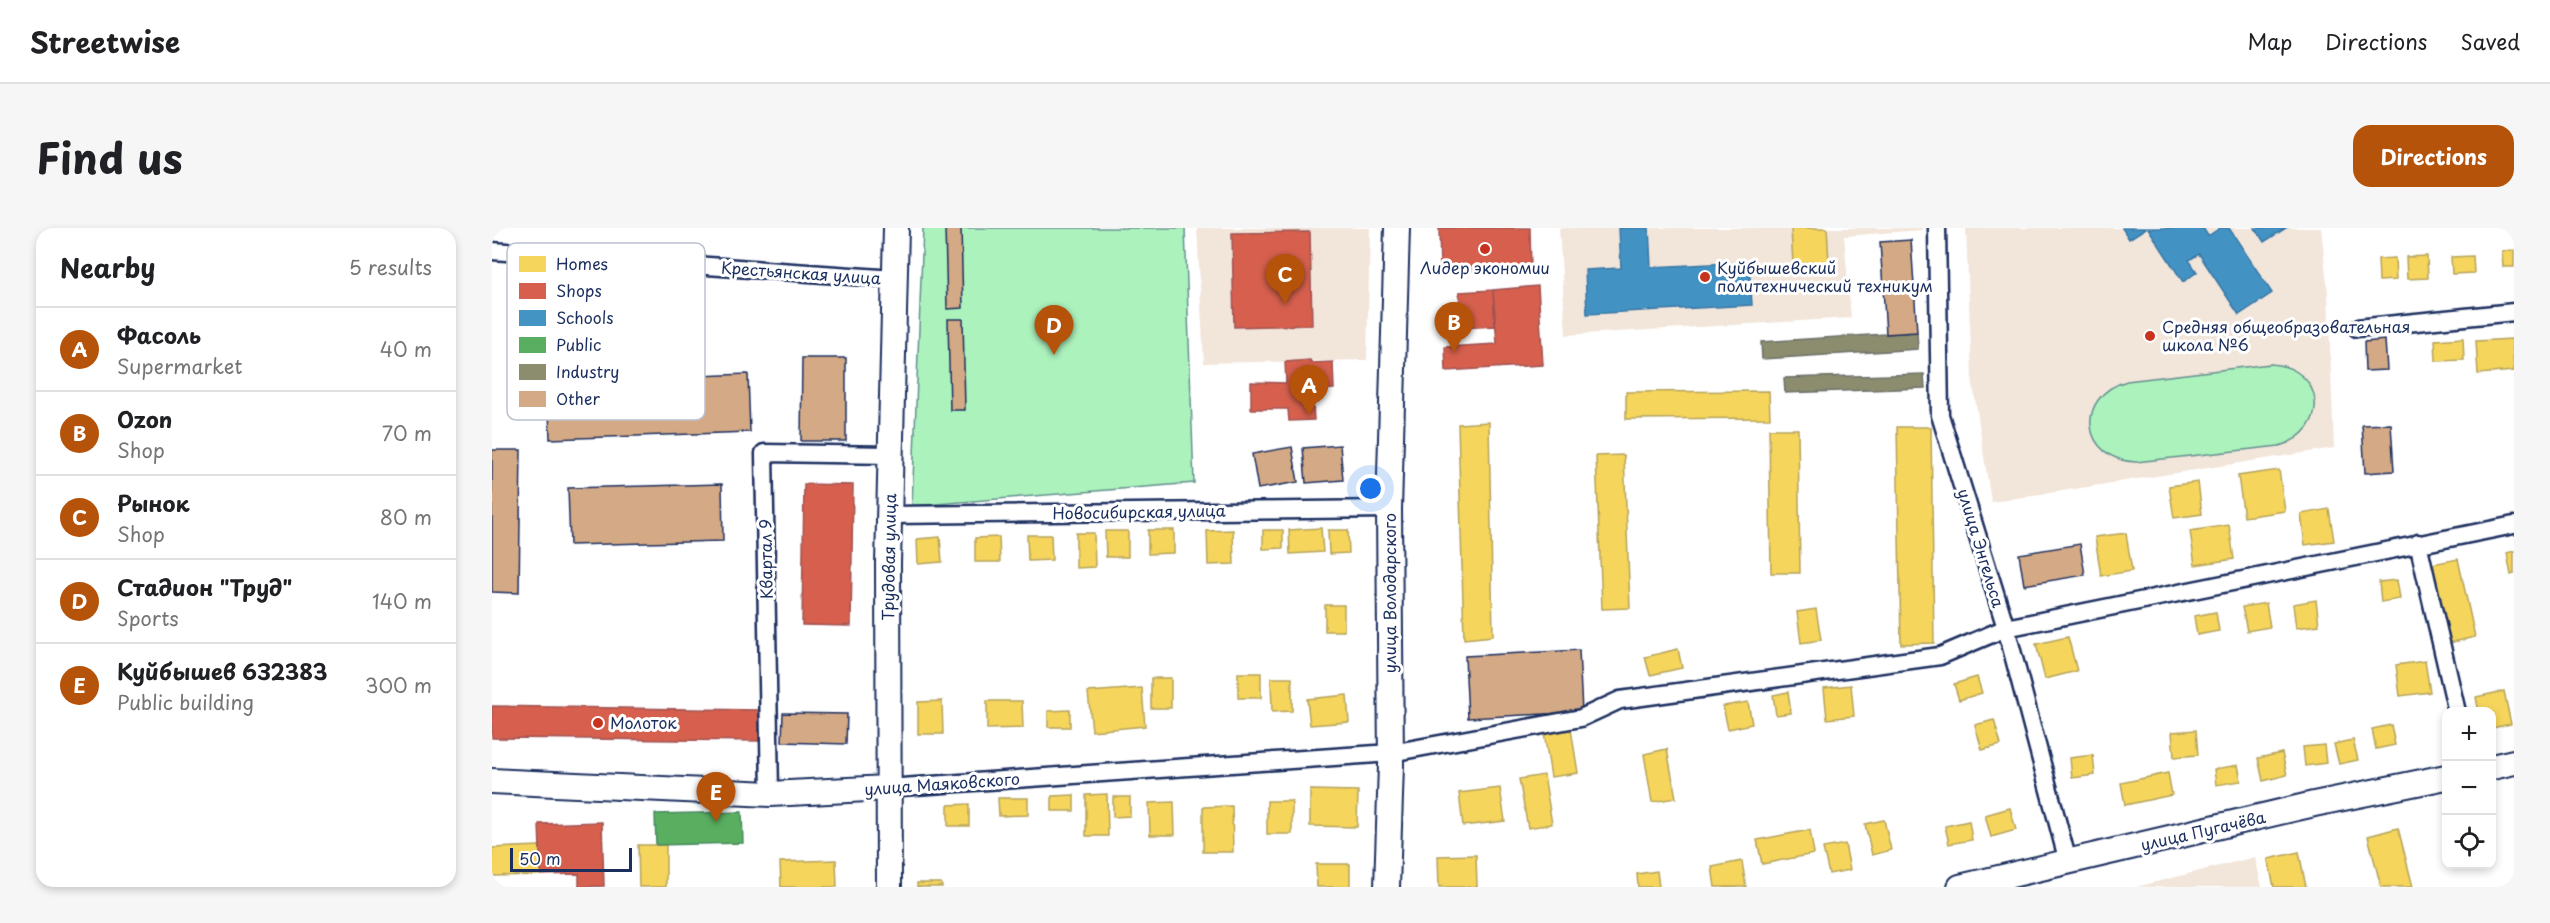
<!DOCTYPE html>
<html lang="en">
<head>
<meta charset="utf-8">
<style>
	:root { --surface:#fff; --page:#f6f6f6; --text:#202124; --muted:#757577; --line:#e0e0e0; --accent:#b45309 }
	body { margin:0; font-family:"Playpen Sans",sans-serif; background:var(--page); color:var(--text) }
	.controls { position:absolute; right:18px; bottom:18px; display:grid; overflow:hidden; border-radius:12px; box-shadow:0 3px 9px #0003 }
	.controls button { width:54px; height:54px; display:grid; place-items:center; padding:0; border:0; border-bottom:2px solid var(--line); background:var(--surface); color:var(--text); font:30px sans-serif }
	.scale { position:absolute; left:18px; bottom:15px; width:122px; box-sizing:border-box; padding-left:6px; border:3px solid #1b2f5e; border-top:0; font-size:16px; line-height:21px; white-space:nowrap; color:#1b2f5e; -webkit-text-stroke:4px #fff; paint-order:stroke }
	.you { position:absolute; left:879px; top:261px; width:21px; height:21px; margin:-15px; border:4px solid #fff; border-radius:50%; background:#1a73e8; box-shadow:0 0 0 9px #1a73e833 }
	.badge { display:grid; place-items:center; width:39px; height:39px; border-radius:50%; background:var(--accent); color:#fff; font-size:20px; font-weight:700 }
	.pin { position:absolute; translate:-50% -50px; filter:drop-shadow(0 2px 3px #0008) }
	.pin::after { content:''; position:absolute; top:32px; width:21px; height:18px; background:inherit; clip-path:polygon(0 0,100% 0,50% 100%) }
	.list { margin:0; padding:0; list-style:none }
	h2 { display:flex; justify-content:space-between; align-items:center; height:78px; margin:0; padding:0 24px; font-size:26px }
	h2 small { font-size:20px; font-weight:400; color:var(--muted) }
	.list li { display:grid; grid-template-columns:39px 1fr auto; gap:18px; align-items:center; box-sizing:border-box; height:84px; padding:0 24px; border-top:2px solid var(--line) }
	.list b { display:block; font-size:22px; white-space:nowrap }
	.list p { margin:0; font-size:20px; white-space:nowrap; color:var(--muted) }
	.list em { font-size:20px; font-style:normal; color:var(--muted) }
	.icon { flex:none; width:33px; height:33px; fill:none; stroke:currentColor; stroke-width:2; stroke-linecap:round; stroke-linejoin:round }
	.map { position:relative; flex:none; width:2022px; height:659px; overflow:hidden; border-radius:18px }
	header { display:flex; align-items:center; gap:36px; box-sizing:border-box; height:84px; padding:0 30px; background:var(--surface); border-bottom:2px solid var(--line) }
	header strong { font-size:28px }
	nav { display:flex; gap:33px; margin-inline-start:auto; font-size:21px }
	.intro { display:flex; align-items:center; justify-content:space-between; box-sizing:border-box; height:144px; padding:0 36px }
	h1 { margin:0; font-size:42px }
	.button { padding:15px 27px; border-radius:18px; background:var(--accent); color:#fff; font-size:21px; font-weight:700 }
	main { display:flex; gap:36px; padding:0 36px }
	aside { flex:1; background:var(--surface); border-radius:18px; box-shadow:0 3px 9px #0003 }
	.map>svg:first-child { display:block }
	.built { fill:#f2e5da }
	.green { fill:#acf2bd; stroke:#64908e; stroke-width:1.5 }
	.homes { fill:#f6d55c; stroke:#b4a35d; stroke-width:1.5 }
	.shops { fill:#d6604d; stroke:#9e5152; stroke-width:1.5 }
	.schools { fill:#4393c3; stroke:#3775a5; stroke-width:1.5 }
	.public { fill:#5aae61; stroke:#478860; stroke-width:1.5 }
	.industry { fill:#8c8c6e; stroke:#6a7069; stroke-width:1.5 }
	.building { fill:#d4a985; stroke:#1b2f5e; stroke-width:1.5 }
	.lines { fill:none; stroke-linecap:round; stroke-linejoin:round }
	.street-casing { stroke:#1b2f5e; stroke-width:21 }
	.secondary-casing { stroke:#1b2f5e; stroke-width:28 }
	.street { stroke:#fff; stroke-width:16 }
	.secondary { stroke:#fff; stroke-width:24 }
	.poi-dot { fill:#c8321e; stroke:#fff; stroke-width:2 }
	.labels { text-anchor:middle; stroke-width:6; stroke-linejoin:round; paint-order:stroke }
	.poi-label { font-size:16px; fill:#1b2f5e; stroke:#fff; text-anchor:start }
	.street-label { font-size:16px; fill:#1b2f5e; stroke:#fff }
	.key { fill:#fff; stroke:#bbc1cf; stroke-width:1.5 }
	.key-label { font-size:16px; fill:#1b2f5e }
</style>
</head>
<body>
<header>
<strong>Streetwise</strong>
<nav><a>Map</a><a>Directions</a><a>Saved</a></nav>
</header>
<div class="intro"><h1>Find us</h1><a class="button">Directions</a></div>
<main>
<aside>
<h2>Nearby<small>5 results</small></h2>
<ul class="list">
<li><span class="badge">A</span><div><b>Фасоль</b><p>Supermarket</p></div><em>40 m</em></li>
<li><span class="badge">B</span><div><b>Ozon</b><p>Shop</p></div><em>70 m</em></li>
<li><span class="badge">C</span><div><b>Рынок</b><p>Shop</p></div><em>80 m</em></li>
<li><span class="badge">D</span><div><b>Стадион &quot;Труд&quot;</b><p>Sports</p></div><em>140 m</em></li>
<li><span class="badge">E</span><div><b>Куйбышев 632383</b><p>Public building</p></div><em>300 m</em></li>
</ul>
</aside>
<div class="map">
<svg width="2022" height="659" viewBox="0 0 2022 659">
	<rect width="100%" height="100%" fill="#fff"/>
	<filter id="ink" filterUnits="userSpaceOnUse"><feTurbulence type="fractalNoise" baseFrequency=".0167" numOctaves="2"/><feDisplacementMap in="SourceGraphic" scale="12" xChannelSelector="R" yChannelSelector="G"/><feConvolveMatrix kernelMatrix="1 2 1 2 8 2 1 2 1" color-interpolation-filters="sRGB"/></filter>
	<g filter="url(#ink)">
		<!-- built -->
		<path class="built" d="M705 0H878L875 132 712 135Z
			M1067 0H1430V2L1352 8 1359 90 1074 107Z
			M1474 0H1829L1836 66 1842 220 1499 274 1480 150Z
			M1763 629 1770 659H1644Z"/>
		<!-- green -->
		<path class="green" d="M431 0H693L702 255 420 278Z
			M1778 136C1833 139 1840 203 1787 218L1644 234C1589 232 1582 168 1635 153Z"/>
		<!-- homes -->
		<path class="homes" d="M1299 0H1335L1337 34 1301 36Z
			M2022 22V39H2011L2010 23Z
			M1935 28 1936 50 1915 51 1914 29Z
			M1981 28 1982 45 1960 46 1959 29Z
			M1903 30 1904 52 1887 53 1886 31Z
			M1971 110 1972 132 1944 133 1943 112Z
			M2020 111 2022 143 1986 146 1984 113Z
			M1277 163 1278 190 1134 191V164Z
			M997 194 1001 408 972 411 966 196Z
			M1405 199H1439L1442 415 1409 416Z
			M1277 201H1306L1308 345H1279Z
			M1132 227 1138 380 1110 381 1104 228Z
			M1787 242 1793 283 1752 289 1746 248Z
			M1706 254 1710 286 1682 290 1677 258Z
			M1837 281 1842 313 1813 317 1809 286Z
			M1737 297 1742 331 1703 337 1698 303Z
			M829 300 831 324 798 326 797 302Z
			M656 302H682V325L656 326Z
			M741 302 742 336 716 337 715 303Z
			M771 302H791V320L771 321Z
			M836 302H856L857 325 837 326Z
			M613 303H636V329H614Z
			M584 305H602L603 339 584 340Z
			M1634 305 1640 343 1609 348 1603 309Z
			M535 307H559L560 332 536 333Z
			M448 309 450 334 426 336 425 311Z
			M507 309 508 334H483V310Z
			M2022 323V346L2019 347 2015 325Z
			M1966 331 1983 409 1957 415 1940 336Z
			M1905 352 1908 371 1889 374 1887 354Z
			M1824 372 1827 397 1804 400 1801 376Z
			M1774 375 1778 399 1755 403 1750 379Z
			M833 377H852V403H833Z
			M1324 381 1329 412 1309 415 1305 384Z
			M1724 384 1727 403 1705 407 1702 388Z
			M1576 409 1585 443 1553 451 1544 416Z
			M1186 421 1190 440 1158 447 1153 429Z
			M1933 433 1938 464 1908 468 1904 437Z
			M746 445H769V470H746Z
			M1485 449 1490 465 1467 472 1462 456Z
			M659 450H679V480H659Z
			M779 450H800V483L780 484Z
			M1359 457 1362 488 1335 491 1332 460Z
			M650 460 653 498 600 503 596 464Z
			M2012 463 2019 496 2000 500V484H1987L1984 469Z
			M1296 464 1299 485 1284 487 1281 467Z
			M855 467 857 494 818 497 815 471Z
			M450 473 451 506H426V474Z
			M495 473H530L531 500 495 501Z
			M1256 474 1260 496 1236 501 1231 478Z
			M578 482V499H556V483Z
			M1502 492 1509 517 1490 522 1483 497Z
			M1899 497 1903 517 1884 521 1880 501Z
			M1079 501 1086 545 1059 549 1052 505Z
			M1704 502 1706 527 1682 529 1680 504Z
			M1861 512 1866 532 1847 536 1842 516Z
			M1832 517 1834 535 1813 538 1811 519Z
			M1175 521 1184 570 1160 574 1152 526Z
			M1790 525 1795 547 1771 553 1766 530Z
			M1601 527 1603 547 1580 550 1578 530Z
			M1746 537 1749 553 1724 557 1722 541Z
			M1676 545 1680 567 1633 577 1629 555Z
			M1052 547 1060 596 1036 600 1027 551Z
			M1008 560 1013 593 971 598 967 565Z
			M818 562 866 563 865 599 818 598Z
			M615 566 616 608H594V567Z
			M582 567V583H560V568Z
			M621 569H638V588L621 589Z
			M506 570H536V587L507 588Z
			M775 573H800V606H775Z
			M682 574 683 607H658L657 575Z
			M477 576V598H456V577Z
			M740 578 741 624H711V579Z
			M1518 580 1524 602 1499 609 1493 587Z
			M1392 592 1399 622 1380 627 1373 596Z
			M1477 593 1480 612 1457 616 1453 598Z
			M1906 600 1921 659H1889L1876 608Z
			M1318 602 1322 626 1270 636 1265 612Z
			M1353 616 1358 642 1337 646 1331 620Z
			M146 617H174V659H147Z
			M48 618 49 647 0 648V620Z
			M1807 624 1814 659H1782L1776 631Z
			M984 627 985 659H947L946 628Z
			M344 632 345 659H289L288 634Z
			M1250 633 1254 659H1223L1220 639Z
			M824 636H858V659H825Z
			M1165 643 1167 659H1146L1145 646Z
			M425 655H449L450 659H425Z"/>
		<!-- shops -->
		<path class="shops" d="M947 0H1038L1039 42 948 43Z
			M818 4 820 97 742 99 740 5Z
			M1046 58 1051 137 954 143 953 119 1005 116 1001 62Z
			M1001 62 1003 98 969 100 967 64Z
			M818 132 819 135 841 134 842 161 820 162 822 192 797 193 796 181H759V154L794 155 793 134Z
			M312 256 361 257 359 398 310 397Z
			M0 478 267 482V513L0 510Z
			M110 594 112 658 87 659V646L49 647 47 596Z"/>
		<!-- schools -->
		<path class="schools" d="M1127 0H1157L1159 39 1257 34 1260 77 1095 86 1093 42 1129 40Z
			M1630 0H1654L1637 11Z
			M1656 0H1711L1716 8 1728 0H1737L1780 65 1747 87 1707 26 1697 32 1705 44 1691 54Z
			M1763 0H1794L1772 14Z"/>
		<!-- public -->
		<path class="public" d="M250 584 251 615 164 617 163 586Z"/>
		<!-- industry -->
		<path class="industry" d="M1425 104 1426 121 1270 131 1269 114Z
			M1432 146 1433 160 1293 165 1292 150Z"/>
		<!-- building -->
		<path class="building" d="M453 0H469L471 80 455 81Z
			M1419 12 1425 104 1394 106 1388 14Z
			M456 91H471L473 182H458Z
			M1893 112 1895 142 1873 143 1872 114Z
			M310 130H354V213H309Z
			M256 146 258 204 58 211 56 154Z
			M1899 196 1902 243 1873 245 1870 197Z
			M848 217 851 252 814 255 811 220Z
			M800 219 806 254 766 261 760 226Z
			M0 222H29L27 365 0 364Z
			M230 256 231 313 78 317 76 260Z
			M1588 316 1593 347 1532 357 1527 326Z
			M1087 422 1090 484 976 490 973 428Z
			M291 485 355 486 354 516 290 514Z"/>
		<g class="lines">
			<!-- street casing -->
			<g class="street-casing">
				<path id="street" d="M1445 0 1448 187 1514 400 1576 634
					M0 23 403 51
					M1865 100 2022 84
					M398 287 897 281
					M1926 315 1965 484
					M395 560 899 525 1089 490 1128 472 1448 428 1514 400 2022 297
					M278 566 272 225 400 227"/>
			</g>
			<!-- secondary casing -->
			<g class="secondary-casing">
				<path id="secondary" d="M2000 539 2022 534
					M0 553 278 566 395 560
					M397 659 396 336 404 0
					M895 659 899 537 897 281 905 0
					M1468 659 1822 576 1954 549"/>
			</g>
			<!-- street -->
			<use href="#street" class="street"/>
			<!-- secondary -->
			<use href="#secondary" class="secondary"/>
		</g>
	</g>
	<!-- markers -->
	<g class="poi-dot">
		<circle cx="993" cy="21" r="6"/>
		<circle cx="1213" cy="49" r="6"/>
		<circle cx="1658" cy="108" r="6"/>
		<circle cx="106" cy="495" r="6"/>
	</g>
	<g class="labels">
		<!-- poi labels -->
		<g class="poi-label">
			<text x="993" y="46" text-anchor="middle">Лидер экономии</text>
			<text x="1225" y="46">Куйбышевский<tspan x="1225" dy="18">политехнический техникум</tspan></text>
			<text x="1670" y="105">Средняя общеобразовательная<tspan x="1670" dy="18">школа №6</tspan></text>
			<text x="118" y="501">Молоток</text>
		</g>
		<!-- street labels -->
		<g class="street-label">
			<text transform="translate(309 45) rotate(4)" y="6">Крестьянская улица</text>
			<text transform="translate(647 284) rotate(-1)" y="6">Новосибирская улица</text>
			<text transform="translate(1489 320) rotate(73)" y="6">улица Энгельса</text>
			<text transform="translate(397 329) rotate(-89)" y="6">Трудовая улица</text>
			<text transform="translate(274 331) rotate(-91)" y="6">Квартал 9</text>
			<text transform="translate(898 365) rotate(-90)" y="6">улица Володарского</text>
			<text transform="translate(450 556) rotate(-4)" y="6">улица Маяковского</text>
			<text transform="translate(1711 603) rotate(-13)" y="6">улица Пугачёва</text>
		</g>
	</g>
	<!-- legend -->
	<rect x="15" y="15" width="198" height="177" rx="9" class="key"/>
	<rect x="27" y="28" width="27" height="16" fill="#f6d55c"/>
	<rect x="27" y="55" width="27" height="16" fill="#d6604d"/>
	<rect x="27" y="82" width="27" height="16" fill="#4393c3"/>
	<rect x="27" y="109" width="27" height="16" fill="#5aae61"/>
	<rect x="27" y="136" width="27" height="16" fill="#8c8c6e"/>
	<rect x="27" y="163" width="27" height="16" fill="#d4a985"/>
	<g class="key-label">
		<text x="64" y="42">Homes</text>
		<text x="64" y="69">Shops</text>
		<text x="64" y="96">Schools</text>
		<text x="64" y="123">Public</text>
		<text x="64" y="150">Industry</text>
		<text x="64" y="177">Other</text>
	</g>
</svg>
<div class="controls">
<button>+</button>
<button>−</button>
<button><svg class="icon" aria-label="locate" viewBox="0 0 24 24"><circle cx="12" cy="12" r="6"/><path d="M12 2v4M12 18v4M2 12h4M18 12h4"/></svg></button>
</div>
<div class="scale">50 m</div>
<div class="you"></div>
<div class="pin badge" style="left:817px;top:187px">A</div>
<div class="pin badge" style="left:962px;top:124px">B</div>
<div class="pin badge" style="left:793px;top:76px">C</div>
<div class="pin badge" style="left:562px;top:127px">D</div>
<div class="pin badge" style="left:224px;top:594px">E</div>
</div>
</main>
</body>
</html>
